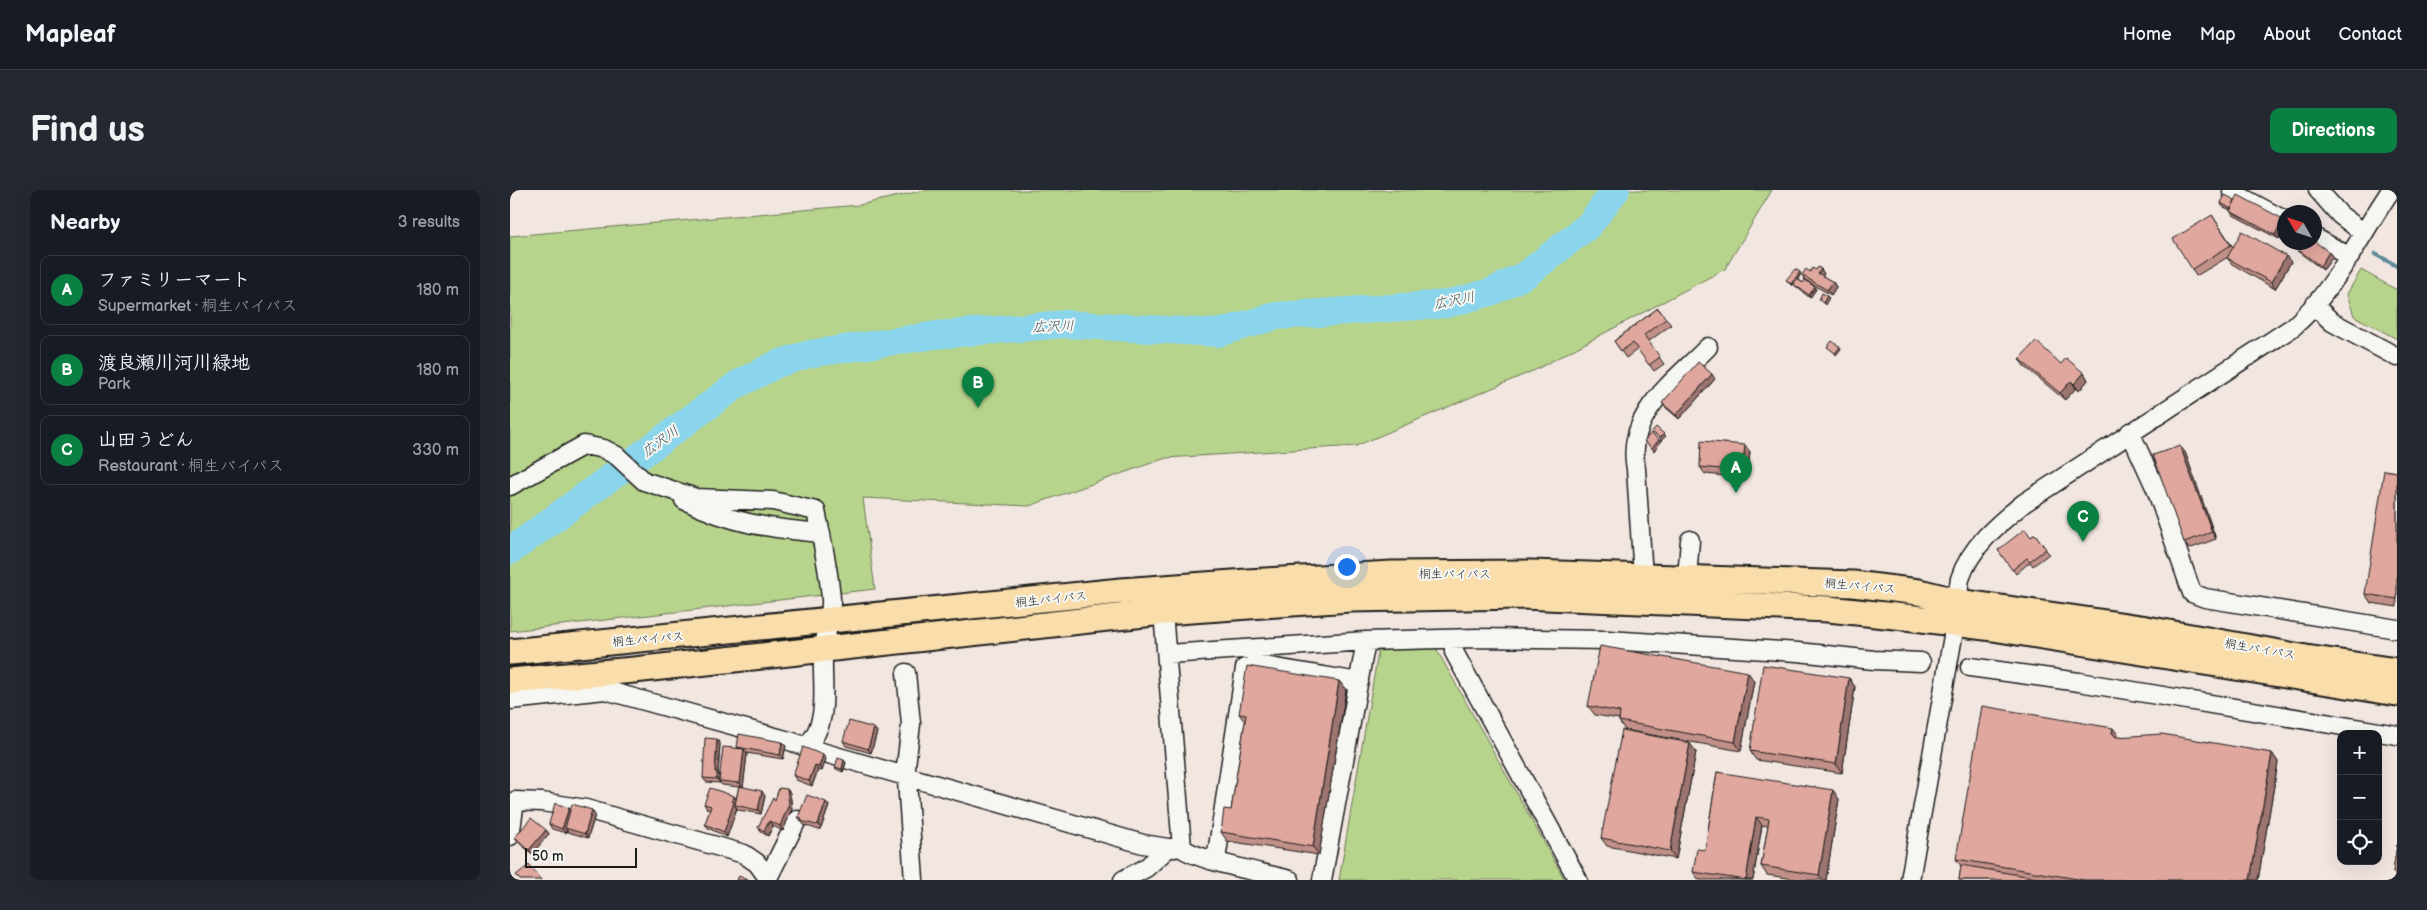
<!DOCTYPE html>
<html lang="en">
<head>
<meta charset="utf-8">
<style>
	:root { --surface:#171b24; --page:#242831; --text:#f1f3f6; --muted:#9ea1a6; --line:#363941; --accent:#0b8043 }
	body { margin:0; font-family:"Balsamiq Sans","Klee One",sans-serif; background:var(--page); color:var(--text) }
	.controls { position:absolute; right:15px; bottom:15px; display:grid; overflow:hidden; border-radius:10px; box-shadow:0 5px 20px #0002 }
	.controls button { width:45px; height:45px; display:grid; place-items:center; padding:0; border:0; border-bottom:1px solid var(--line); background:var(--surface); color:var(--text); font:25px sans-serif }
	.compass { position:absolute; left:1767px; top:15px; width:45px; height:45px; border-radius:50%; background:var(--surface); box-shadow:0 5px 20px #0002; rotate:309deg }
	.scale { position:absolute; left:15px; bottom:12px; width:112px; box-sizing:border-box; padding-left:5px; border:2px solid #1c1c1c; border-top:0; font-size:14px; line-height:18px; white-space:nowrap; color:#1c1c1c; -webkit-text-stroke:4px #f6f6f2; paint-order:stroke }
	.you { position:absolute; left:836px; top:376px; width:18px; height:18px; margin:-12px; border:4px solid #fff; border-radius:50%; background:#1a73e8; box-shadow:0 0 0 8px #1a73e833 }
	.badge { display:grid; place-items:center; width:32px; height:32px; border-radius:50%; background:var(--accent); color:#fff; font-size:16px; font-weight:700 }
	.pin { position:absolute; translate:-50% -41px; filter:drop-shadow(0 1px 2px #0008) }
	.pin::after { content:''; position:absolute; top:26px; width:18px; height:15px; background:inherit; clip-path:polygon(0 0,100% 0,50% 100%) }
	.list { margin:0; padding:0; list-style:none }
	h2 { display:flex; justify-content:space-between; align-items:center; height:65px; margin:0; padding:0 20px; font-size:21px }
	h2 small { font-size:16px; font-weight:400; color:var(--muted) }
	.list li { display:grid; grid-template-columns:32px 1fr auto; gap:15px; align-items:center; box-sizing:border-box; height:70px; margin:0 10px 10px; padding:0 10px; border:1px solid var(--line); border-radius:10px }
	.list b { display:block; font-size:19px; white-space:nowrap }
	.list p { margin:0; font-size:16px; white-space:nowrap; color:var(--muted) }
	.list em { font-size:16px; font-style:normal; color:var(--muted) }
	.icon { flex:none; width:28px; height:28px; fill:none; stroke:currentColor; stroke-width:2; stroke-linecap:round; stroke-linejoin:round }
	.map { position:relative; flex:none; width:1887px; height:690px; overflow:hidden; border-radius:10px }
	header { display:flex; align-items:center; gap:30px; box-sizing:border-box; height:70px; padding:0 25px; background:var(--surface); border-bottom:1px solid var(--line) }
	header strong { font-size:24px }
	nav { display:flex; gap:28px; margin-inline-start:auto; font-size:18px }
	.intro { display:flex; align-items:center; justify-content:space-between; box-sizing:border-box; height:120px; padding:0 30px }
	h1 { margin:0; font-size:35px }
	.button { padding:12px 22px; border-radius:10px; background:var(--accent); color:#fff; font-size:18px; font-weight:700 }
	main { display:flex; gap:30px; padding:0 30px }
	aside { flex:1; background:var(--surface); border-radius:10px; box-shadow:0 5px 20px #0002 }
	.map>svg:first-child { display:block }
	.green { fill:#b7d48c; stroke:#6a7854 }
	.lines { fill:none; stroke-linecap:round; stroke-linejoin:round }
	.stream { stroke:#5f8b99; stroke-width:4.5 }
	.river { stroke:#8bd5ec; stroke-width:28 }
	.minor-casing { stroke:#1c1c1c; stroke-width:21 }
	.highway-casing { stroke:#1c1c1c; stroke-width:29 }
	.minor { stroke:#f6f6f2; stroke-width:18 }
	.highway { stroke:#f9deab; stroke-width:25 }
	.wall { fill:#c19088; stroke:#1c1c1c }
	.shaded-wall { fill:#9d756f; stroke:#1c1c1c }
	.building { fill:#e0a79e; stroke:#1c1c1c }
	.labels { text-anchor:middle; stroke-width:4; stroke-linejoin:round; paint-order:stroke }
	.street-label { font-size:12px; fill:#1c1c1c; stroke:#f6f6f2 }
	.water-label { font-size:14px; font-style:italic; fill:#3d545a; stroke:#f6f6f2 }
</style>
</head>
<body>
<header>
<strong>Mapleaf</strong>
<nav><a>Home</a><a>Map</a><a>About</a><a>Contact</a></nav>
</header>
<div class="intro"><h1>Find us</h1><a class="button">Directions</a></div>
<main>
<aside>
<h2>Nearby<small>3 results</small></h2>
<ul class="list">
<li><span class="badge">A</span><div><b>ファミリーマート</b><p>Supermarket · 桐生バイパス</p></div><em>180 m</em></li>
<li><span class="badge">B</span><div><b>渡良瀬川河川緑地</b><p>Park</p></div><em>180 m</em></li>
<li><span class="badge">C</span><div><b>山田うどん</b><p>Restaurant · 桐生バイパス</p></div><em>330 m</em></li>
</ul>
</aside>
<div class="map">
<svg width="1887" height="690" viewBox="0 0 1887 690">
	<rect width="100%" height="100%" fill="#f2e6e1"/>
	<filter id="ink" filterUnits="userSpaceOnUse"><feTurbulence type="fractalNoise" baseFrequency=".02" numOctaves="2"/><feDisplacementMap in="SourceGraphic" scale="10" xChannelSelector="R" yChannelSelector="G"/><feConvolveMatrix kernelMatrix="1 2 1 2 8 2 1 2 1" color-interpolation-filters="sRGB"/></filter>
	<g filter="url(#ink)">
		<!-- green -->
		<path class="green" d="M415 0H1262L1215 79 1025 180 846 256 656 268 519 316 353 308 365 399 0 441V46L349 15Z
			M1851 80 1887 100V149L1844 126 1837 104Z
			M923 453 1055 690H829L869 457Z"/>
		<g class="lines">
			<!-- stream -->
			<path class="stream" d="M1865 64 1887 76"/>
			<!-- river -->
			<path class="river" d="M0 361 228 194 267 174 299 164 426 145 555 134 708 143 766 126 937 114 981 102 1017 84 1079 35 1106 0"/>
			<!-- minor casing -->
			<g class="minor-casing">
				<path id="minor" d="M1808 0 1830 25 1854 43
					M1722 2 1774 30
					M1804 47 1840 67
					M1805 116 1822 132 1887 167
					M1620 242 1646 299 1682 403 1695 408 1887 439
					M0 296 74 255 94 259 107 266 134 291 186 308 263 311 306 321C312 350 319 380 321 409 322 430 313 449 313 469 312 500 320 532 296 557
					M174 310C223 334 258 338 311 343
					M1133 387 1126 279C1115 224 1164 192 1198 157
					M1177 388 1180 350
					M653 422 672 658C689 671 755 683 780 690
					M944 449V462L1068 690
					M658 464 856 451 966 448 1098 450 1288 462 1364 470 1411 472
					M1460 477 1569 492 1887 545
					M396 483 401 534 396 576 404 690
					M0 510 95 500 283 552 308 561 633 654 658 658
					M0 646 5 611 32 612 76 619 234 664 247 673 258 688
					M706 670 735 478 748 475 849 492
					M257 690 287 630
					M613 690 636 678 658 658H665
					M812 690 856 451
					M1400 690 1449 412C1449 405 1448 396 1450 389 1460 357 1489 333 1514 313L1783 137C1826 99 1849 47 1881 0"/>
			</g>
			<!-- highway casing -->
			<g class="highway-casing">
				<path id="highway" d="M0 462 611 401 737 392 882 384 1021 383 1343 394 1409 402 1449 412 1631 438 1796 468 1887 481
					M0 491 124 480 653 422 840 409 1012 406 1318 419 1404 428 1483 438 1887 503"/>
			</g>
			<!-- minor -->
			<use href="#minor" class="minor"/>
			<!-- highway -->
			<use href="#highway" class="highway"/>
		</g>
		<!-- wall -->
		<path class="wall" d="M1725 10 1773 29 1774 31V52L1770 47 1769 49 1723 25 1720 21V20L1712 16 1711 13Z
			M1702 25 1723 57 1781 72 1765 99 1722 74 1717 68 1718 67 1686 86 1682 79Z
			M1775 52H1804L1823 67 1813 80Z
			M1311 79 1314 84 1312 86 1323 92 1326 97 1321 105 1295 90 1292 85 1300 82Z
			M1291 84 1288 89 1293 93 1306 99 1300 108 1283 94 1282 96 1276 90Z
			M1148 118 1161 135 1138 152 1154 174 1144 181 1128 159 1116 168 1104 151Z
			M1509 169 1551 174 1574 183 1578 190 1569 201 1566 198 1555 210 1514 176Z
			M1205 189 1169 229 1155 217 1152 213Z
			M1235 255 1240 262 1237 288 1195 284 1190 277Z
			M1675 262 1706 349 1679 359 1674 352Z
			M1887 282V417L1861 413 1855 404Z
			M1525 344 1539 364 1523 376 1520 372 1506 384 1488 360 1521 347Z
			M1339 488 1345 497 1332 583 1246 570 1240 561Z
			M829 491 836 500 809 665 717 651 711 642 721 620 735 532 729 524Z
			M1244 491 1231 561 1115 540 1109 531V529L1085 525 1078 516Z
			M364 538 367 542 361 563 336 556 333 551Z
			M1609 546 1762 563 1768 572 1748 690H1449L1451 676 1446 669Z
			M272 552 276 556 273 569 236 563 237 564 233 597 255 606 251 624 228 620 227 618 217 647 198 638 195 634 200 620 197 619 194 614 224 606 226 609 229 597 212 595 210 593 196 592 193 588 210 554 208 584 209 586 228 559 227 557Z
			M1186 562 1166 669 1097 656 1091 648Z
			M316 569 312 581 308 580 302 596 286 590 283 585Z
			M334 570 336 573 333 582 326 579 325 577Z
			M1207 582 1329 609 1316 690H1291L1257 685 1251 676 1258 636 1252 635 1243 690H1189L1183 682 1195 660Z
			M277 599 280 603 282 619 273 641 263 636 258 646 251 642 248 637 265 610Z
			M316 612 319 616 311 638 309 640 294 635 288 627Z
			M61 620 85 625 78 648 58 642 57 640 56 643 42 639 39 634Z
			M36 640 39 644 22 664 8 652 5 647Z
			M1887 655V687L1883 682Z"/>
		<!-- shaded-wall -->
		<path class="shaded-wall" d="M1773 29 1774 31V38L1768 45 1770 47 1769 49 1765 45Z
			M1819 62 1823 67 1813 80 1810 76Z
			M1776 66 1781 72 1765 99 1761 92Z
			M1311 79 1314 84 1311 88 1308 83Z
			M1290 82 1291 84 1282 96 1281 94Z
			M1323 92 1326 97 1321 105 1317 100Z
			M1305 97 1306 99 1300 108 1299 105Z
			M1317 106 1319 108 1315 115 1313 113Z
			M1330 157 1331 159 1326 165 1325 163Z
			M1574 183 1578 190 1569 201 1564 194Z
			M1202 184 1205 189 1169 229 1166 225Z
			M1561 191 1566 198 1555 210 1550 203Z
			M1154 244 1156 246 1151 251 1150 248Z
			M1149 250 1151 252 1144 261 1142 258Z
			M1235 255 1240 262 1237 288 1232 281Z
			M1670 256 1675 262 1706 349 1702 342Z
			M1238 482 1244 491 1231 561 1225 552Z
			M1339 488 1345 497 1332 583 1326 574Z
			M829 491 836 500 809 665 803 657Z
			M364 538 367 542 361 563 358 559Z
			M1603 538 1609 546 1608 551 1602 543Z
			M207 549 210 554 208 584 210 587 209 591 210 593 207 589 205 582Z
			M272 552 276 556 273 569 270 565Z
			M1180 553 1186 562 1166 669 1160 661Z
			M234 559 237 564 233 598 230 593Z
			M1762 563 1768 572 1748 690H1740Z
			M313 565 316 569 312 581 309 577Z
			M334 570 336 573 333 582 332 579Z
			M305 575 308 580 302 596 299 591Z
			M277 599 280 603 282 619 273 641 270 636Z
			M1323 600 1329 609 1316 690H1313L1309 685Z
			M252 601 255 606 251 624 248 620Z
			M224 606 227 611 225 616 227 618 217 647 214 642Z
			M316 612 319 616 311 638 308 634Z
			M59 618 62 622 55 638 57 640 56 643 52 639Z
			M82 620 85 625 78 648 75 644Z
			M1246 627 1252 635 1243 690H1236Z
			M259 631 263 636 258 646 254 641Z
			M36 640 39 644 22 664 19 660Z"/>
		<!-- building -->
		<path class="building" d="M1715 5 1725 10 1721 19 1711 13Z
			M1728 5 1773 29 1765 45 1720 21Z
			M1702 25 1721 55 1682 79 1663 49Z
			M1774 37V50L1768 45Z
			M1732 41 1776 66 1761 92 1717 68Z
			M1804 51 1819 62 1810 76 1778 52H1804Z
			M1308 77 1311 79 1308 83 1323 92 1317 100 1292 85 1296 79 1300 82 1302 78 1306 80Z
			M1285 79 1290 82 1281 94 1276 90Z
			M1287 89 1293 93 1295 90 1305 97 1299 105 1283 94Z
			M1312 103 1317 106 1313 113 1309 110Z
			M1148 118 1156 129 1134 145 1150 167 1139 175 1123 153 1111 161 1104 151Z
			M1322 151 1330 157 1325 163 1317 157Z
			M1526 151 1551 174 1556 168 1574 183 1564 194 1561 191 1550 203 1509 169Z
			M1188 172 1202 184 1166 225 1152 213Z
			M1146 237 1154 244 1150 248 1142 242Z
			M1141 243 1149 250 1142 258 1134 251Z
			M1191 251 1235 255 1232 281 1190 277Z
			M1670 256 1702 342 1674 352 1643 265Z
			M1874 280 1887 282V409L1855 404Z
			M1515 339 1521 347 1525 344 1536 359 1520 371 1517 368 1502 380 1488 360Z
			M1090 456 1238 482 1225 552 1109 531 1110 522 1078 516Z
			M1253 475 1339 488 1326 574 1240 561Z
			M737 476 829 491 803 657 711 642 714 619 721 620 736 525 729 524Z
			M1472 516 1603 538 1602 543 1606 547 1652 544 1762 563 1740 690H1574L1446 669Z
			M339 531 364 538 358 559 333 551Z
			M1112 540 1180 553 1160 661 1091 648Z
			M229 544 272 552 270 565 227 557Z
			M195 548 207 549 205 582H207V589L193 588Z
			M213 557 234 559 230 593 209 591Z
			M293 557 313 565 309 577 305 575 299 591 283 585Z
			M328 568 334 570 332 579 325 577Z
			M1207 582 1323 600 1309 685 1251 676 1259 629 1246 627 1236 690 1183 682 1187 659 1195 660Z
			M229 596 252 601 248 620 225 615Z
			M200 598 224 606 222 611 224 612 214 642 195 634 201 616 194 614Z
			M269 598 277 599 279 614 270 636 259 631 254 641 248 637 263 608 265 610Z
			M297 605 316 612 308 634 306 635 291 631 292 628 288 627Z
			M45 613 59 618 52 639 39 634Z
			M62 614 82 620 75 644 55 638Z
			M21 628 36 640 19 660 5 647Z
			M1887 655V682H1883Z
			M19 675 31 690H10L6 685Z
			M1451 675 1539 690H1449Z
			M229 686 238 690H227Z"/>
	</g>
	<g class="labels">
		<!-- street labels -->
		<g class="street-label">
			<text x="945" y="388">桐生バイパス</text>
			<text transform="translate(1350 396) rotate(5)" y="4">桐生バイパス</text>
			<text transform="translate(541 409) rotate(-6)" y="4">桐生バイパス</text>
			<text transform="translate(138 449) rotate(-5)" y="4">桐生バイパス</text>
			<text transform="translate(1750 459) rotate(10)" y="4">桐生バイパス</text>
		</g>
		<!-- water labels -->
		<g class="water-label">
			<text transform="translate(944 110) rotate(-11)" y="5">広沢川</text>
			<text transform="translate(543 136) rotate(-2)" y="5">広沢川</text>
			<text transform="translate(150 251) rotate(-36)" y="5">広沢川</text>
		</g>
	</g>
</svg>
<div class="controls">
<button>+</button>
<button>−</button>
<button><svg class="icon" aria-label="locate" viewBox="0 0 24 24"><circle cx="12" cy="12" r="6"/><path d="M12 2v4M12 18v4M2 12h4M18 12h4"/></svg></button>
</div>
<svg class="compass" viewBox="-18 -18 36 36"><path d="M0-13l5 13h-10z" fill="#e53935"/><path d="M0 13l5-13h-10z" fill="#9ea1a6"/></svg>
<div class="scale">50 m</div>
<div class="you"></div>
<div class="pin badge" style="left:1226px;top:303px">A</div>
<div class="pin badge" style="left:468px;top:218px">B</div>
<div class="pin badge" style="left:1573px;top:352px">C</div>
</div>
</main>
</body>
</html>
